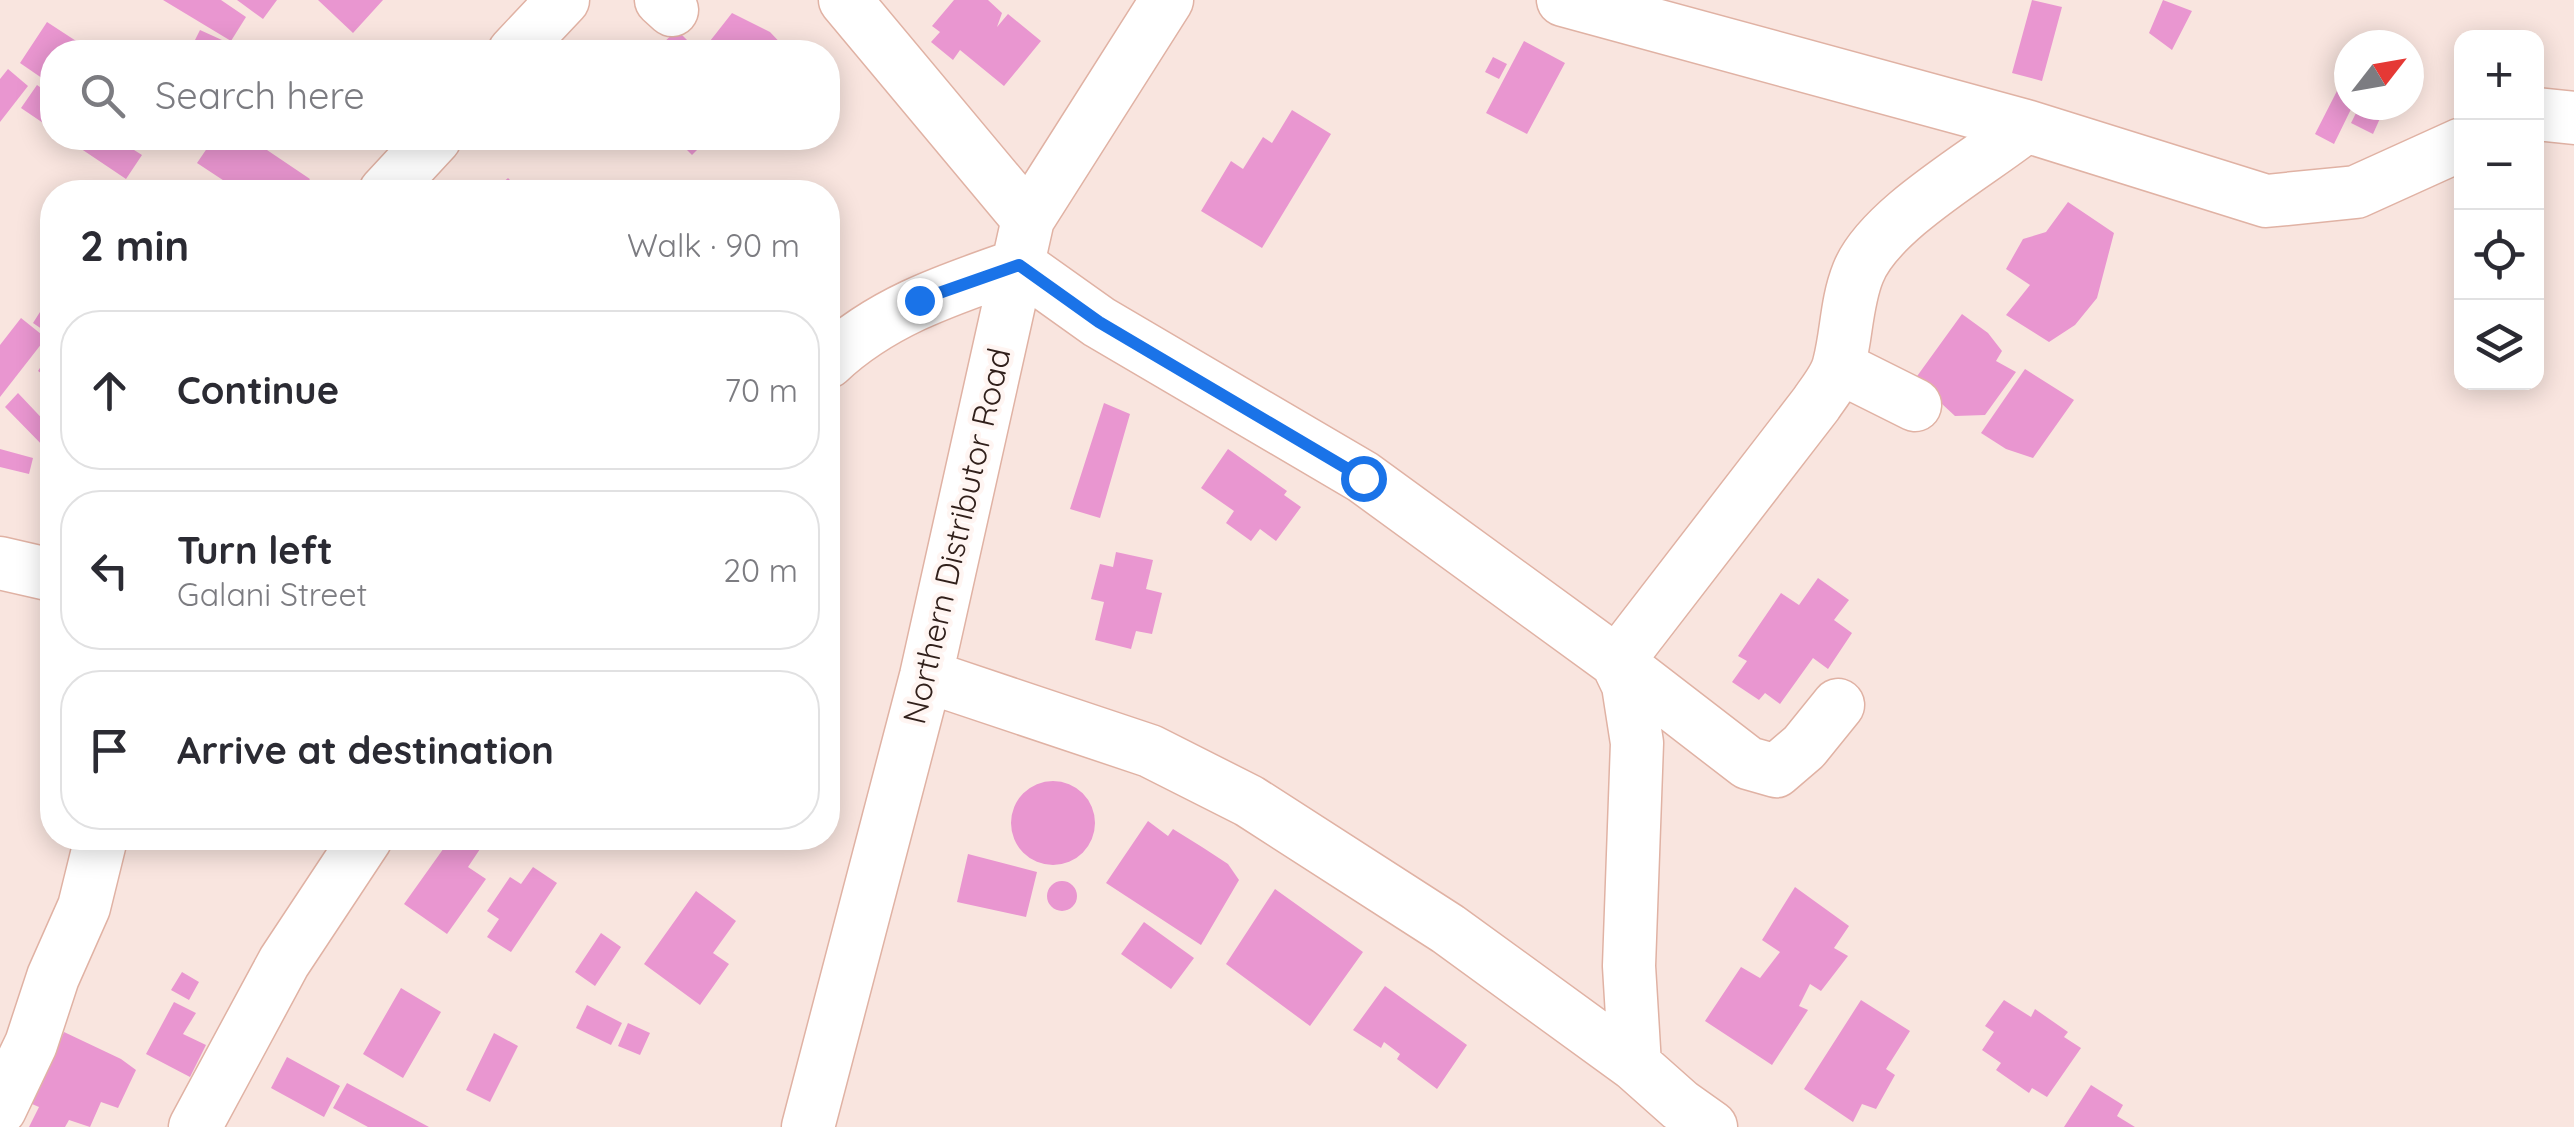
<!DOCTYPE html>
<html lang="en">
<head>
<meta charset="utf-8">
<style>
	:root { --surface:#fff; --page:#f2f2f3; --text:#2b2b33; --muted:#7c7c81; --line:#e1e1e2 }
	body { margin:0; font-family:Quicksand,sans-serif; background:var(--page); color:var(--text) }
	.controls { position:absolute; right:30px; top:30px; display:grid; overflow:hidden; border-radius:20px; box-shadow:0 5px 25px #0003 }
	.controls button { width:90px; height:90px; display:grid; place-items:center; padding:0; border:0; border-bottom:2px solid var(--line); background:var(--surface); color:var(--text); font:50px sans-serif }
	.compass { position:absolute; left:2334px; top:30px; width:90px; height:90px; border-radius:50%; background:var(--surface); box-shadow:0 5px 25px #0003; rotate:59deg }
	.stop { position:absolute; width:30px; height:30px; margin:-22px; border:8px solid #1a73e8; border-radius:50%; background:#fff }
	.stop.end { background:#1a73e8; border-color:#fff; box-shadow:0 2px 10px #0008 }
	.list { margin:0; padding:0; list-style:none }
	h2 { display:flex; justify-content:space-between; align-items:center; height:130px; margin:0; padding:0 40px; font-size:42px }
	h2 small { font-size:32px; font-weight:400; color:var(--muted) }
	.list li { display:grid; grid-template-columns:65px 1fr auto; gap:30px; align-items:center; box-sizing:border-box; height:160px; margin:0 20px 20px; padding:0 20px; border:2px solid var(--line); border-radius:40px }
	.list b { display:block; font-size:38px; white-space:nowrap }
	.list p { margin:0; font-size:32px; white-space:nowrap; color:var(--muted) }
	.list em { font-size:32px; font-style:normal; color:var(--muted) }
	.icon { flex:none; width:55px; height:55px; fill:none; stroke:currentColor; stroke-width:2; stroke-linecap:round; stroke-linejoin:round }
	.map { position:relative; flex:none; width:2574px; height:1127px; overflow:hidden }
	.search { position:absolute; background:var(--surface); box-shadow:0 5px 25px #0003; left:40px; top:40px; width:800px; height:110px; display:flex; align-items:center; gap:25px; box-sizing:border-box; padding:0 35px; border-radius:40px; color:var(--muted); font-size:38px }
	.panel { position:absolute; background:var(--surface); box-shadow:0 5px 25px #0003; left:40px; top:180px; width:800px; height:670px; border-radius:40px }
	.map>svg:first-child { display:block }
	.building { fill:#e996d0 }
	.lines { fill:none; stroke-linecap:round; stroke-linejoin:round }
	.minor-casing { stroke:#e0b2a4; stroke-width:55 }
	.minor { stroke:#fff; stroke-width:52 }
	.route { stroke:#1a73e8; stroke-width:12 }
	.labels { text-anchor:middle; stroke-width:9; stroke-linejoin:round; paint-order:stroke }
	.street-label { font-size:32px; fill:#31201b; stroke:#fff5f2 }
</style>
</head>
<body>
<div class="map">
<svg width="2574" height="1127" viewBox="0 0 2574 1127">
	<rect width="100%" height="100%" fill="#f9e5df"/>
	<!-- building -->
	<path class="building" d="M163 0H221L246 17 231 41Z
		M237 0H277L263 19Z
		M318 0H383L353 33Z
		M954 0H988L1002 13 997 27 1008 14 1041 41 1004 86 960 50 953 60 931 42 940 32 932 26Z
		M2032 0 2062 7 2042 81 2012 73Z
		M2163 0 2192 11 2172 50 2149 33Z
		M732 13 770 32 789 52H706L703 50Z
		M47 22 93 52H52V85L20 63Z
		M200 30 244 50 189 52Z
		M677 30 699 52H670L662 44Z
		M1524 41 1565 63 1527 134 1486 113Z
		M1493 57 1507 64 1499 79 1485 72Z
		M8 69 28 86 0 122V79Z
		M37 85 52 95V129L21 108Z
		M2339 87 2349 92V105H2353L2334 144 2315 134Z
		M2360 105H2386L2373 134 2351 123Z
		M1292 110 1331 134 1262 248 1201 211 1231 161 1243 169 1263 137 1272 143Z
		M65 138H115L142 155 126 179Z
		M214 138H249L310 179 301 192H241L197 163Z
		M675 138H709L692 155Z
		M508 178 522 192H492Z
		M2068 202 2114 233 2097 298 2075 325 2049 342 2006 315 2030 285 2006 269 2023 239 2046 232Z
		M47 301 52 305V336L33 323Z
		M1962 314 1988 333 2002 351 1996 361 2016 372 1985 415 1955 416 1915 379Z
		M21 318 46 338 0 397V345Z
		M52 349V381L38 371Z
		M2025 369 2074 400 2033 458 2006 449 1981 433Z
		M18 393 52 429V449L49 452 5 407Z
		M1104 403 1130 414 1100 518 1070 509Z
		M0 449 33 458 29 474 0 467Z
		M1228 449 1287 491 1284 495 1301 507 1276 541 1260 529 1251 541 1226 523 1234 511 1201 488Z
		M1116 552 1153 560 1146 589 1162 593 1152 634 1136 631 1131 649 1095 640 1104 602 1091 599 1100 564 1113 567Z
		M1818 578 1849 600 1834 620 1852 633 1828 669 1813 658 1780 704 1765 693 1759 700 1732 682 1747 661 1738 656 1781 593 1799 605Z
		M1011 823a42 42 0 1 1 84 0a42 42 0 1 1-84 0Z
		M1148 821 1168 836 1173 829 1202 847 1228 864 1239 880 1201 945 1106 883Z
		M169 838H198L193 848Z
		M451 838H469L482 846 468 867 486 879 447 934 404 904Z
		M968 854 1037 872 1026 917 957 902Z
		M533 867 557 883 511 952 487 937 499 919 487 911 510 877 521 884Z
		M1047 896a15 15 0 1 1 30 0a15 15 0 1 1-30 0Z
		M1795 887 1849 926 1834 948 1848 956 1821 991 1810 984 1799 1006 1808 1010 1772 1065 1705 1021 1741 967 1760 978 1780 952 1762 940Z
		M1275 889 1363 952 1310 1026 1226 964Z
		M696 891 736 921 713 953 729 964 700 1005 644 964Z
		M1144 922 1194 958 1171 989 1121 954Z
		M601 933 621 947 595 986 575 972Z
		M182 972 199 982 189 1000 171 990Z
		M1385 986 1467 1045 1437 1089 1397 1059 1400 1054 1384 1042 1381 1048 1353 1030Z
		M401 988 441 1012 403 1078 363 1054Z
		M1861 1000 1910 1031 1886 1069 1895 1075 1876 1109 1862 1104 1853 1122 1804 1089Z
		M2004 1000 2031 1017 2035 1009 2068 1032 2064 1037 2081 1048 2047 1097 2032 1088 2029 1093 1996 1070 2001 1063 1982 1050 1994 1032 1985 1026Z
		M174 1002 196 1013 183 1034 206 1045 190 1077 146 1054Z
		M587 1005 622 1023 611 1045 576 1028Z
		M628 1023 650 1033 640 1055 618 1046Z
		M64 1032 121 1059 136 1070 118 1108 101 1102 90 1127 69 1120 65 1127H29L39 1107 32 1104Z
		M494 1033 518 1046 490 1102 466 1090Z
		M287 1057 340 1086 324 1117 271 1088Z
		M347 1083 429 1127H368L333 1108Z
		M2091 1085 2123 1105 2117 1116 2135 1127H2064Z"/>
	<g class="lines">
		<!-- minor casing -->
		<g class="minor-casing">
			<path id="minor" d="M661 0 672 10
				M1563 0 2026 126 2266 201 2356 192 2462 144
				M514 52 563 0
				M2536 114 2574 118
				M385 192 435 138
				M1028 219 1167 0
				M828 362C882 311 950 289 1019 265L1099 322 1363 477 1617 662 1628 685 1637 743 1629 966 1635 1065
				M1839 367 1915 405
				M0 563 52 575
				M926 676 1150 751 1249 801 1448 929 1635 1065 1680 1105 1711 1127
				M1838 705 1804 747 1776 771 1748 763 1617 662 1816 404C1824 392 1836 378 1839 364 1847 334 1846 303 1858 273 1879 219 1980 163 2026 126
				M0 1109 31 1044 53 977 84 907 101 838
				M195 1127 284 962 366 838
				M808 1127 926 676 1028 219 845 0"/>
		</g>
		<!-- minor -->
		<use href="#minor" class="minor"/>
	</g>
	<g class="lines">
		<!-- route -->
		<path class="route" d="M919 300 1019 265 1099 322 1363 478"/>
	</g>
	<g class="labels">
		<!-- street labels -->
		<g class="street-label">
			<text transform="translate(957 536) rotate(-77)" y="11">Northern Distributor Road</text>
		</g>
	</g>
</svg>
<div class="controls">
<button>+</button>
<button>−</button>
<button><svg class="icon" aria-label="locate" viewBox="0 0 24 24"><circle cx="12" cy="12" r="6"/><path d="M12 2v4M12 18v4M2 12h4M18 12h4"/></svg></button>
<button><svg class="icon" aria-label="layers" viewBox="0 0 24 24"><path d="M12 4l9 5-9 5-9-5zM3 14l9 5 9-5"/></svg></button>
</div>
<svg class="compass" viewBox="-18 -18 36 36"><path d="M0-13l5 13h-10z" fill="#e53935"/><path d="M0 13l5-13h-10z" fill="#7c7c81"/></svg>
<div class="stop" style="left:1363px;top:478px"></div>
<div class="stop end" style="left:919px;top:300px"></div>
<div class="search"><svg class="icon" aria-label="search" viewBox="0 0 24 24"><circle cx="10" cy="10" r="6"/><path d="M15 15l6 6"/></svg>Search here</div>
<section class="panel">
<h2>2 min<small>Walk · 90 m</small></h2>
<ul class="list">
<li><svg class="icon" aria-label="ahead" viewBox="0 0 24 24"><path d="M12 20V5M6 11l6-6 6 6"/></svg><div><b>Continue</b></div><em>70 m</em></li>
<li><svg class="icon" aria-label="left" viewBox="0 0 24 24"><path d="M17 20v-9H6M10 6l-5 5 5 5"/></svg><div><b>Turn left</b><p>Galani Street</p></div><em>20 m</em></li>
<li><svg class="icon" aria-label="arrive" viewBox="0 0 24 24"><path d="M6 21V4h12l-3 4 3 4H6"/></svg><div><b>Arrive at destination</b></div></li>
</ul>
</section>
</div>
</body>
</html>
